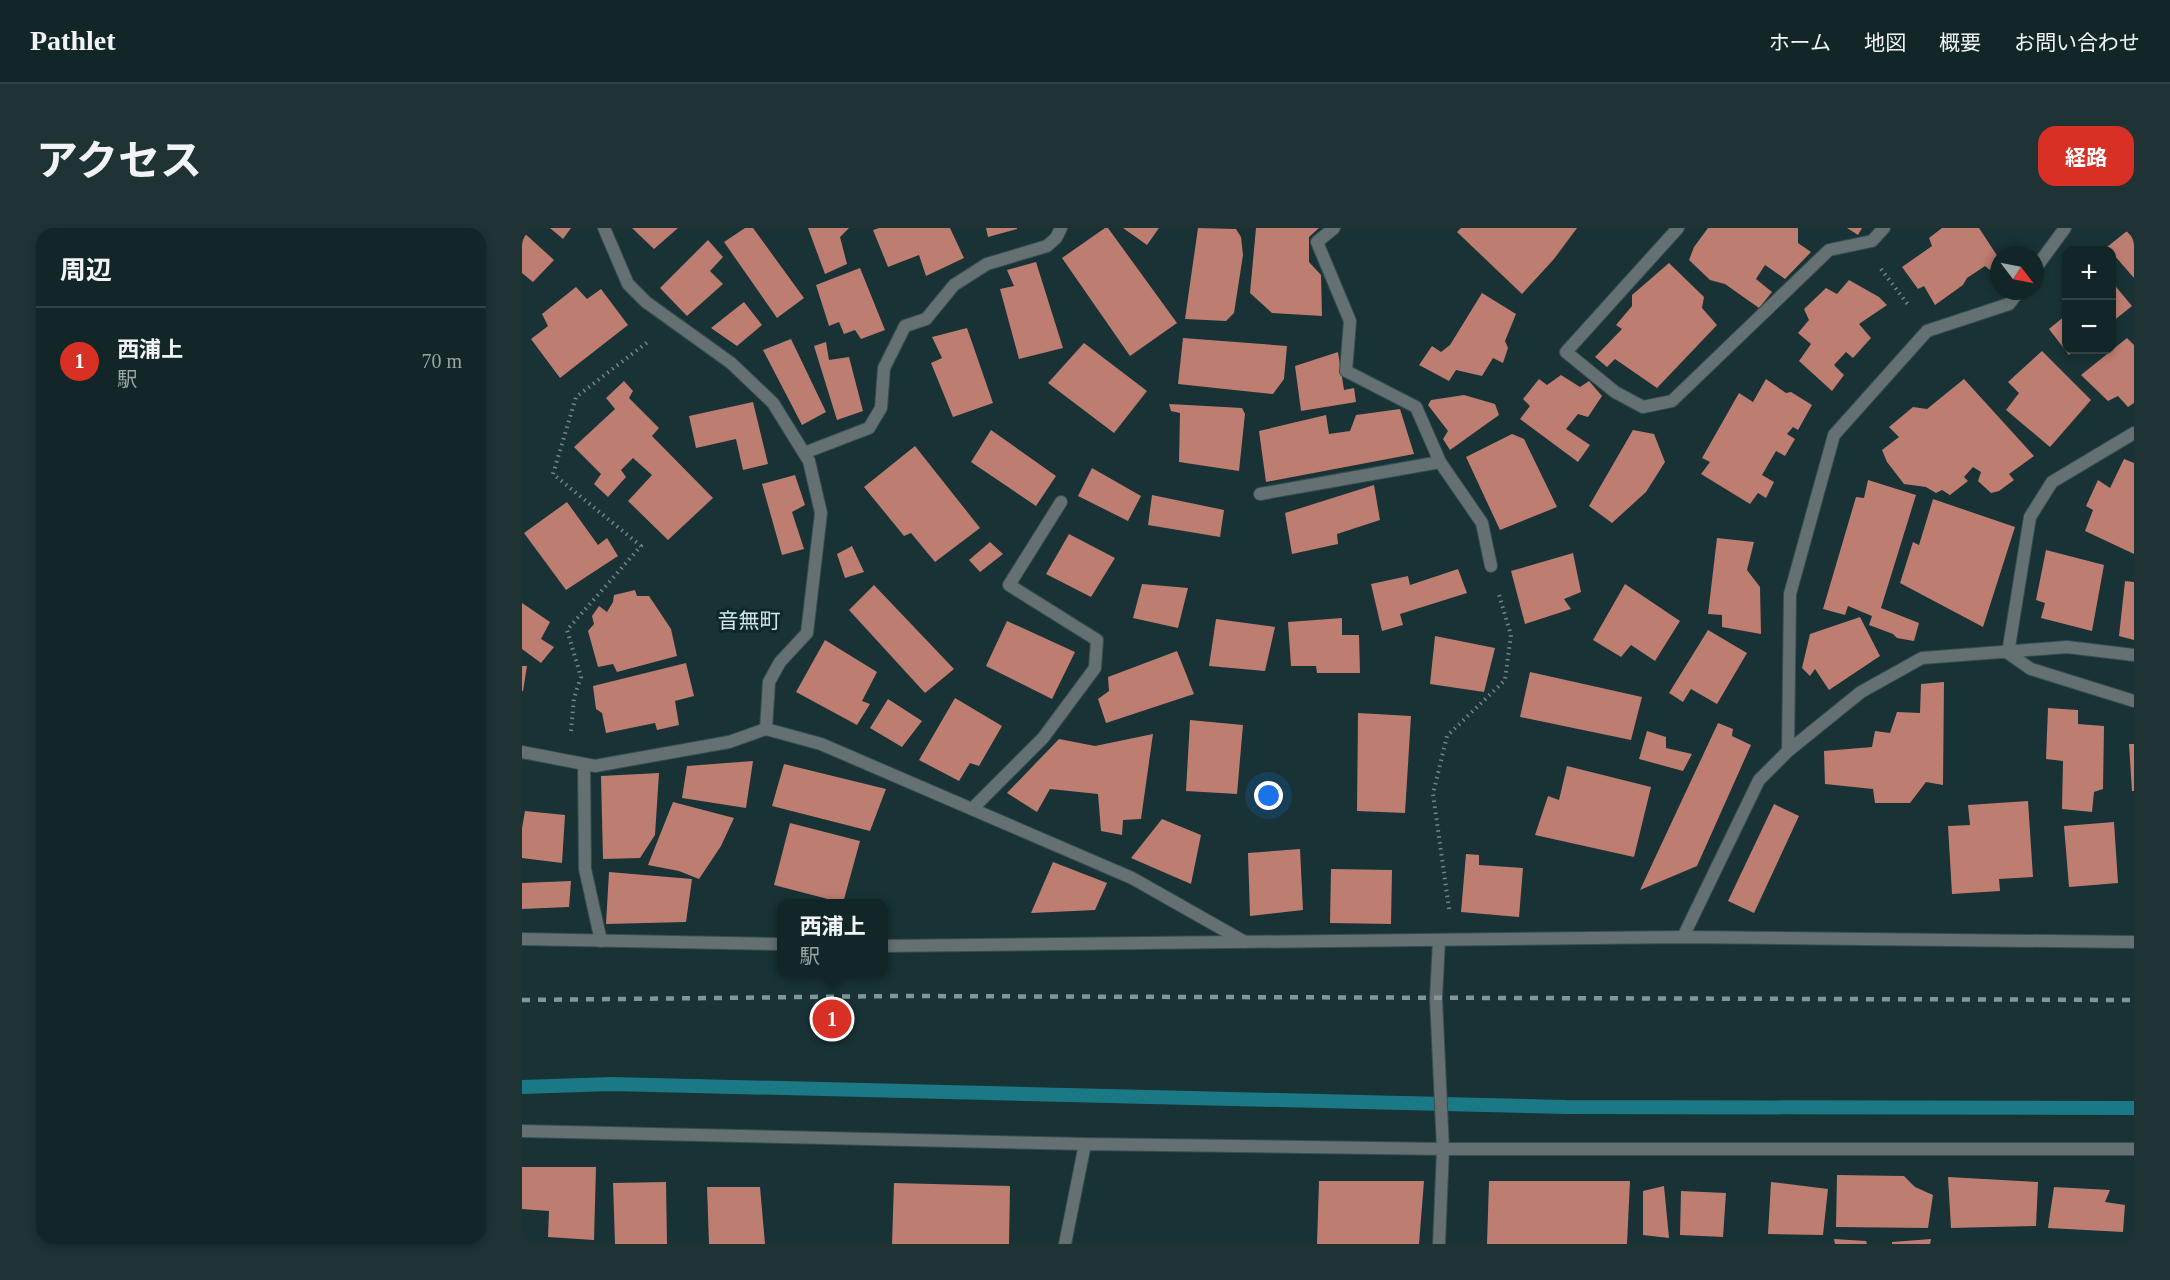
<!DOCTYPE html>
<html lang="ja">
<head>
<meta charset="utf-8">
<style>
	:root { --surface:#122628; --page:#1f3234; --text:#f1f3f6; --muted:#9ca5a8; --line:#314345; --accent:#d93025 }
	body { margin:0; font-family:"Times New Roman","Noto Sans JP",serif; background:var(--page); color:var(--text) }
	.controls { position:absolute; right:18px; top:18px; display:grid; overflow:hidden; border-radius:12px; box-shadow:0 3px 9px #0003 }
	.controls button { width:54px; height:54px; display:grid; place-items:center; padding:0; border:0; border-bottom:2px solid var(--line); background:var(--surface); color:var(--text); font:30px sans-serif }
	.compass { position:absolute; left:1468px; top:18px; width:54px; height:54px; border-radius:50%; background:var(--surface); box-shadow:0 3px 9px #0003; rotate:122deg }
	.you { position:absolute; left:747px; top:568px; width:21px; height:21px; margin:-15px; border:4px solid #fff; border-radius:50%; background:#1a73e8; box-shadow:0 0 0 9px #1a73e833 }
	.badge { display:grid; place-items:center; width:39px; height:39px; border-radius:50%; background:var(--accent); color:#fff; font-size:20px; font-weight:700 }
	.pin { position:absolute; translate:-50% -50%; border:3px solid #fff; box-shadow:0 2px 6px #0006 }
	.popup { position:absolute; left:255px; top:671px; width:111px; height:78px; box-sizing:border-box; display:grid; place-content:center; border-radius:12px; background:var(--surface); filter:drop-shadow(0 2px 4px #0005); font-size:20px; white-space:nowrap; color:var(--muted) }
	.popup b { font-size:22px; color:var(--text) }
	.popup::after { content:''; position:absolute; left:50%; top:100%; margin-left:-12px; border:12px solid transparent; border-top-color:var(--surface) }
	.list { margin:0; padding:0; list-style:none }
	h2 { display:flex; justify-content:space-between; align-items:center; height:78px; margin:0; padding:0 24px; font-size:26px }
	h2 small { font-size:20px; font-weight:400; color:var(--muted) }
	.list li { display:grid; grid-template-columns:39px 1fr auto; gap:18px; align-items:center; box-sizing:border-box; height:108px; padding:0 24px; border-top:2px solid var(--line) }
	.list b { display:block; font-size:22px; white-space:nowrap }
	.list p { margin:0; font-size:20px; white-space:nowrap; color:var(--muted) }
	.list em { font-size:20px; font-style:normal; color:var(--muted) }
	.map { position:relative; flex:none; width:1612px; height:1016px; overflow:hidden; border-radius:18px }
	header { display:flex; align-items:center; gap:36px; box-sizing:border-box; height:84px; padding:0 30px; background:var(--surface); border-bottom:2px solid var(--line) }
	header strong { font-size:28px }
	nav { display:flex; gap:33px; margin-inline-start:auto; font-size:21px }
	.intro { display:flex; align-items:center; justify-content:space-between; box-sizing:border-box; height:144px; padding:0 36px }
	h1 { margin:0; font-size:42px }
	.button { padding:15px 27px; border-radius:18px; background:var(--accent); color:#fff; font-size:21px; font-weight:700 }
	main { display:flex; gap:36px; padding:0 36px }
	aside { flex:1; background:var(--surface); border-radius:18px; box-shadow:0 3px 9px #0003 }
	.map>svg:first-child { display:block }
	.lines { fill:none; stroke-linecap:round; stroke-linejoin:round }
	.stream { stroke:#1a7984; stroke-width:14 }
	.building { fill:#be7d71 }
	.minor-casing { stroke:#364e51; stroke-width:14 }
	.tertiary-casing { stroke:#364e51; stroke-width:14 }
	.path { stroke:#718688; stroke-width:4; stroke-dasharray:1.5 4.5; stroke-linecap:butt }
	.minor { stroke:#647071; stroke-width:12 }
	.tertiary { stroke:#647071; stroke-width:12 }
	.rail { stroke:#829699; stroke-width:4.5; stroke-dasharray:8 8; stroke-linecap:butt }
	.labels { text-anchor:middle; stroke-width:6; stroke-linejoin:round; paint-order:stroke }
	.quarter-label { font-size:21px; fill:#d4e3e5; stroke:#0d282b }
</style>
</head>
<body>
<header>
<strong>Pathlet</strong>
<nav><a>ホーム</a><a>地図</a><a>概要</a><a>お問い合わせ</a></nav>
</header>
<div class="intro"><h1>アクセス</h1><a class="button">経路</a></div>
<main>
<aside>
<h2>周辺<small></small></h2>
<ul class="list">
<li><span class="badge">1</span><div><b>西浦上</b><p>駅</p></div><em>70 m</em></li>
</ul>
</aside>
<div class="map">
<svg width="1612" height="1016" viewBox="0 0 1612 1016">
	<rect width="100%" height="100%" fill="#183235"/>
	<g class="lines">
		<!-- stream -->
		<path class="stream" d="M0 859 90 856 1044 879 1612 880"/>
	</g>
	<!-- building -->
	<path class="building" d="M28 0H49L41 11Z
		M110 0H156L132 21Z
		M223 0H231L282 70 255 90 202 14Z
		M286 0H327L318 9 325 36 303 46Z
		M357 0H428L442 30 404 48 397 27 366 39 351 2Z
		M464 0H495V1L466 9Z
		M583 0H586L655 95 608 128 540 30Z
		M601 0H637L625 17Z
		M676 0 714 1 719 9 721 27 712 85 704 93 663 91Z
		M734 0H797L787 9V34L799 47 800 88 750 85 728 65Z
		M939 0H1055L1032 31 1000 66 935 4Z
		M1186 0H1276V15L1289 24 1263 51 1243 37 1234 51 1250 64 1237 80 1203 56 1188 52 1167 32 1172 19Z
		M1325 0H1340L1336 7Z
		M1420 0H1457L1476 29 1477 43 1474 47 1463 38 1445 50 1441 57 1413 77 1402 58 1396 61 1380 39 1410 18 1407 10Z
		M0 3 32 32 11 54 0 45Z
		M1605 3 1612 11V50L1585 19Z
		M186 12 201 29 188 43 201 56 165 88 138 60Z
		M514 34 541 120 497 131 478 61 492 58 485 42Z
		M1147 35 1182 69 1180 80 1195 97 1135 160 1093 131 1085 139 1073 129 1100 101 1094 97 1110 78V67Z
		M338 40 363 102 339 111 333 102 322 106 317 94 307 98 294 57Z
		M1327 52 1357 69 1365 77 1337 96 1349 110 1331 130 1324 124 1312 137 1322 147 1310 163 1277 133 1289 116 1276 105 1287 92 1282 81 1304 60 1315 66Z
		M1590 54 1610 78 1590 94Z
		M54 59 65 71 79 61 106 97 38 150 9 111 26 98 20 86Z
		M960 65 994 86 983 113 986 120 981 135 971 130 960 148 934 142 927 153 897 137 910 118 919 124 928 117Z
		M222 74 240 97 215 118 189 100Z
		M1544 87V122H1554L1547 127 1527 101Z
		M445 100 471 175 431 189 409 135 420 130 410 109Z
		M661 110 765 118 762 151 751 166 656 156Z
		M1605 110 1612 117V175L1606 179 1596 168 1586 173 1559 147Z
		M269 111 304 184 280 197 241 122Z
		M304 114 307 132 327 129 341 183 315 192 292 118Z
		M562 115 625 163 592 205 526 155Z
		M1520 123 1569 172 1528 219 1484 182 1497 165 1486 154Z
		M816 124 822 162 832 160 834 174 779 183 773 138Z
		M1039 147 1058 159 1067 153 1080 168 1066 189 1056 186 1044 201 1068 217 1056 234 998 191 1008 178 1001 171 1017 151 1025 157Z
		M1244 151 1264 165 1269 164 1290 177 1276 202 1271 199 1265 206 1273 211 1263 228 1254 223 1240 247 1252 254 1244 270 1236 265 1228 276 1179 246 1188 234 1180 230 1217 165 1231 174Z
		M1442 151 1512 228 1487 246 1492 252 1477 263 1469 265 1456 253 1459 244 1451 239 1442 249 1446 253 1428 267 1420 262 1414 265 1404 259 1382 256 1365 234 1360 222 1377 209 1367 199 1391 179 1405 181Z
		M102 153 111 163 107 170 137 200 130 208 191 270 146 312 106 273 130 247 111 230 99 242 104 249 86 269 72 256 79 246 52 219 93 181 84 170Z
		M942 167 973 176 977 187 928 222 921 211 926 203 906 177 909 172Z
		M231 174 246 236 221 242 214 211 174 220 167 188Z
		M647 176 720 180 723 186 717 243 657 234 658 185 649 183Z
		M878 181 892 226 744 254 737 203 804 187 807 206 828 203 834 187Z
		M469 202 534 248 514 278 449 234Z
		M1111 202 1132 206 1143 234 1124 264 1090 295 1067 278Z
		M990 206 1002 211 1035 279 978 302 944 229Z
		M393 218 458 300 413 334 389 305 382 308 342 259Z
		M1602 231 1612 235V326L1563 303 1571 282 1564 278 1576 252 1588 260Z
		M570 240 619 268 606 293 556 268Z
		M273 247 283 277 270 284 282 321 260 327 240 256Z
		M1346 252 1394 267 1359 380 1397 395 1392 413 1375 410 1371 406 1347 397 1350 388 1326 378 1323 387 1301 381 1334 269 1342 270Z
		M852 257 858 292 815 306 816 316 770 326 763 285Z
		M630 267 702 282 698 309 626 297Z
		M1411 271 1493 299 1461 399 1378 355 1391 314 1397 317Z
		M45 274 76 317 85 310 96 328 44 362 2 305Z
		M547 306 593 330 569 369 524 346Z
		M1195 310 1232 314 1225 342 1238 359 1239 406 1200 399V387L1186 386Z
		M468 314 481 326 458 344 447 332Z
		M330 318 342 344 323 350 315 326Z
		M1524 322 1582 337 1570 403 1519 390 1523 375 1514 372Z
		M1051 325 1059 364 1042 371 1049 381 1003 396 989 343Z
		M936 341 945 365 878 386 881 397 860 403 849 356 886 348 888 357Z
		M1603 353 1612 354V412L1597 408Z
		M620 356 666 360 656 400 611 390Z
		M1103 356 1158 393 1133 433 1109 417 1099 429 1071 412Z
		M352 357 432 441 403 465 327 382Z
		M113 362 115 368H127L149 401 155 428 95 444 91 436 76 439 66 403 72 396 70 388 77 378 85 384 91 374 92 367Z
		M0 375 28 394 19 411 32 419 19 435 0 421Z
		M1338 389 1358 428 1307 462 1293 441 1288 448 1280 440 1288 406Z
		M820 390V407H837L838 445H795L794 438H769L766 394Z
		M694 391 753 399 743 443 687 438Z
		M485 393 553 424 530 471 464 438Z
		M1186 402 1225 425 1195 476 1169 461 1161 474 1147 465Z
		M913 408 973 420 962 464 908 456Z
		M303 412 355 444 340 473 348 476 335 497 274 464Z
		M655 423 672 466 584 495 576 471 587 463 586 449Z
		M164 435 172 468 153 473 157 497 135 502 133 495 84 505 80 485 74 481 71 458Z
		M0 438H5L1 463H0Z
		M1008 444 1120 469 1109 512 998 489Z
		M1422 454 1421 557 1404 554 1388 575H1353L1351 561 1303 556 1302 523 1350 519 1353 503 1368 505 1375 484 1398 485 1399 456Z
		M433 470 480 498 457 538 448 535 437 553 397 532Z
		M366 471 400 493 380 519 348 500Z
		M1526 480 1556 482V496L1582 498 1581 561 1572 564 1570 584 1540 581 1541 533 1524 531Z
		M836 485 889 488 883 585 835 583Z
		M668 492 721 497 715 566 664 563Z
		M1196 495 1211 501 1210 508 1229 517 1175 638 1118 662Z
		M1125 503 1144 509V520L1170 526 1161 543 1117 531Z
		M631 506 619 591 601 592 600 607 579 603 576 566 528 561 515 584 485 565 537 511 573 518Z
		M1607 516H1612V563H1610Z
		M231 533 224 580 160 570 165 538Z
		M262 536 364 561 348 603 250 578Z
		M1045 538 1129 559 1112 629 1013 607 1026 568 1037 572Z
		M137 545 133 607 118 630 81 631 79 548Z
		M1506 573 1511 649 1477 651 1478 663 1430 666 1426 598 1448 597 1446 577Z
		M151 574 212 590 199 618 177 651 157 643 126 637Z
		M1252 576 1277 588 1232 685 1206 673Z
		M3 583 43 587 40 635 0 630V600Z
		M640 591 679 607 669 656 609 630Z
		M1592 594 1596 655 1547 659 1542 598Z
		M268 595 338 613 321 675 252 657Z
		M778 621 781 682 728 688 726 625Z
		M944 626 957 627V637L1001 640 997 689 939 684Z
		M531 634 585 655 573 682 509 685Z
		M809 641 870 642 869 696 808 695Z
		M87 644 170 651 164 694 84 696Z
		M49 653 47 679 0 681V655Z
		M0 939H74L72 1012 26 1009 27 983 0 981Z
		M1315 947 1382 948 1393 959 1411 967 1406 1000 1314 999Z
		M1426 949 1516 954 1514 998 1429 1000Z
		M797 953H902L897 1016H795Z
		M967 953H1108L1105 1016H965Z
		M144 954 145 1016H93L91 955Z
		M1249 954 1306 961 1301 1007 1246 1006Z
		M372 955 488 958 487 1016H370Z
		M1142 958 1147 1010 1121 1007V963Z
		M185 959H238L243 1016H187Z
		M1532 959 1588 962 1583 974 1603 977 1601 1004 1526 1000Z
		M1159 963 1204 965 1201 1009 1158 1007Z
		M1312 1011 1344 1013 1345 1016H1313Z
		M1409 1011 1408 1016H1370V1014Z"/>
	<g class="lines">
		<!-- minor casing -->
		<g class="minor-casing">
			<path id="minor" d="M82 0 106 56 124 74 209 135 251 175 287 233 299 285 285 405 258 434 247 454 244 501
				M812 0 795 14 828 93 824 143 894 179 918 234 960 295 969 338
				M1156 0 1044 124 1093 164 1121 179 1150 173 1307 22 1350 13 1362 0
				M1513 41 1543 0
				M1612 205 1530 254 1508 289 1486 425 1509 441 1612 473
				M282 225 347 200 359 180 362 140 383 98 404 91 432 57 465 36 525 18 534 10 539 0
				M738 266 918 234
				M1266 523 1268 366 1312 207 1405 103 1487 76 1497 63
				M0 524 73 538 207 514 244 501 299 516 610 650 723 714
				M62 536 63 641 79 713
				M450 581 521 510 573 440 575 412 487 357 539 274
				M1161 709 1237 552 1266 523 1339 464 1400 430 1545 419 1612 427
				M0 903 563 916 921 921H1612
				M543 1016 563 916
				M917 1016 921 921 914 770 917 712"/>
		</g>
		<!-- tertiary casing -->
		<g class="tertiary-casing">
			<path id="tertiary" d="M0 711 259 716
				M361 718 1161 709 1612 714"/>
		</g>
		<!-- path -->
		<path class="path" d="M1359 41 1387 78
			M49 503 52 470 59 449 45 402 119 318 31 246 54 169 127 113
			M927 681 911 566 925 508 983 452 989 407 977 367"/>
		<!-- minor -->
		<use href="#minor" class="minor"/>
		<!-- tertiary -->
		<use href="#tertiary" class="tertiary"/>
		<!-- rail -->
		<path class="rail" d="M0 772 378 768 1612 772"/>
	</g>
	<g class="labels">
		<!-- quarter labels -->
		<g class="quarter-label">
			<text x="227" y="400">音無町</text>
		</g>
	</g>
</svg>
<div class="controls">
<button>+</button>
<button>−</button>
</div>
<svg class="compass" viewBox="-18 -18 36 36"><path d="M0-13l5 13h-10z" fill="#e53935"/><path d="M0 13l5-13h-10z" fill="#9ca5a8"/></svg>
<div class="you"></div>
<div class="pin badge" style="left:310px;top:791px">1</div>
<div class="popup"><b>西浦上</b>駅</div>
</div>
</main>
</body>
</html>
